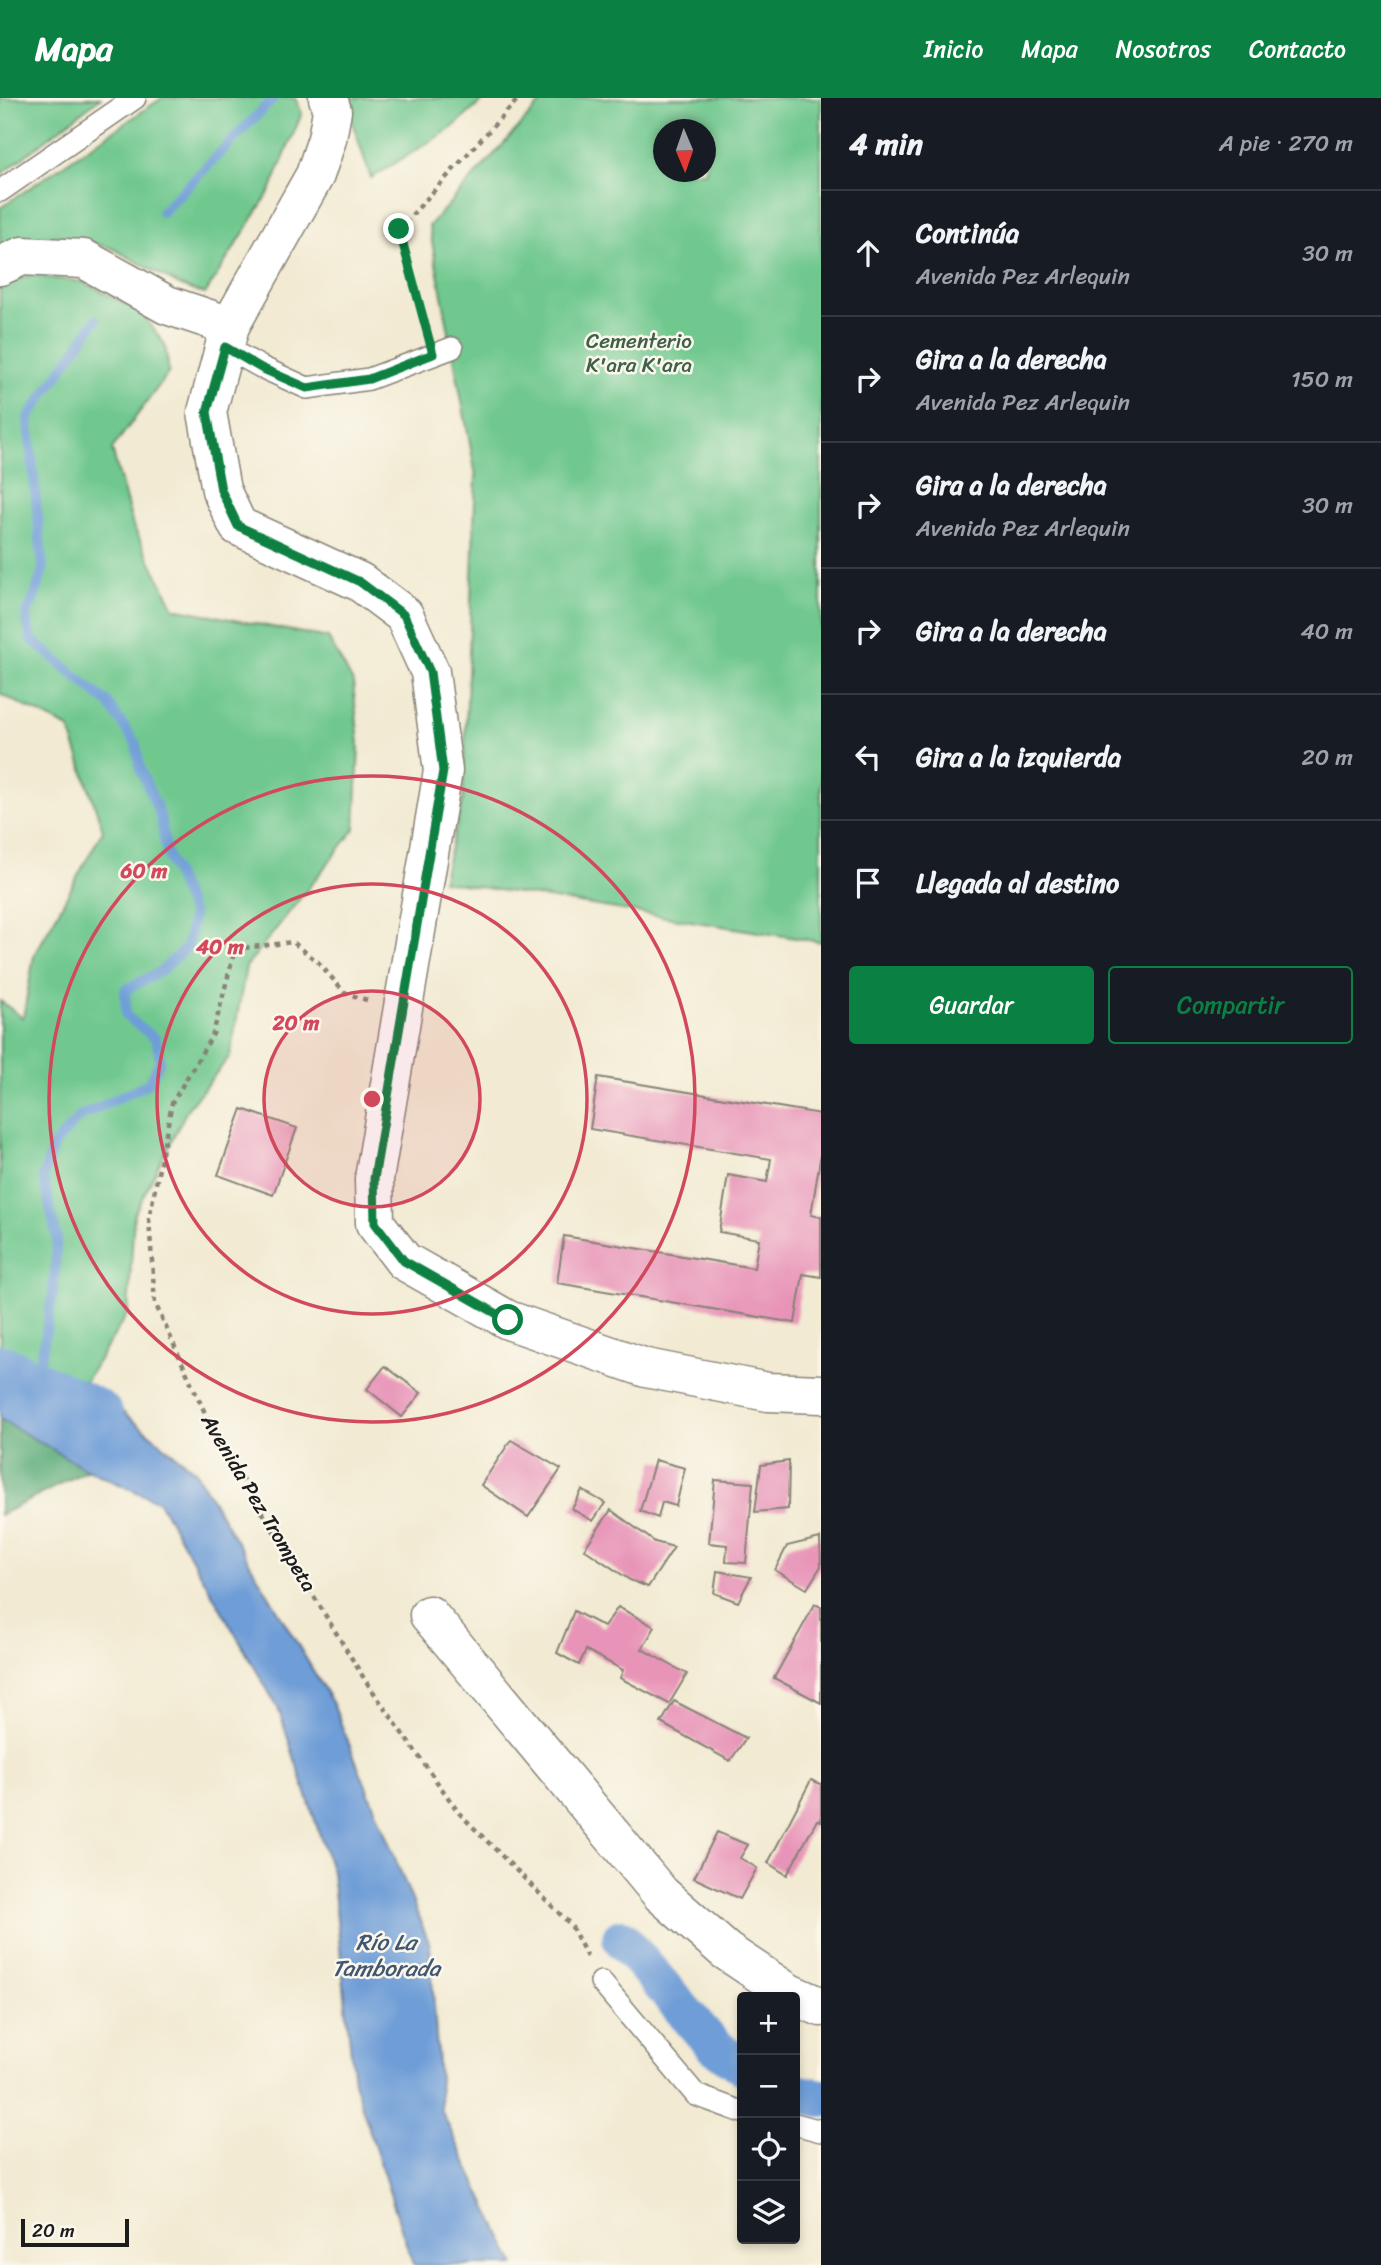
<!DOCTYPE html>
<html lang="es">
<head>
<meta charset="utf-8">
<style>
	:root { --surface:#171b24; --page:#20242c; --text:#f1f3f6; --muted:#9ea1a6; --line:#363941; --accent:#0b8043 }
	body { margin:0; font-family:Sriracha,sans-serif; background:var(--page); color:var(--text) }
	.controls { position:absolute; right:21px; bottom:21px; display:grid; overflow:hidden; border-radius:7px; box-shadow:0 4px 10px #0003 }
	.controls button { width:63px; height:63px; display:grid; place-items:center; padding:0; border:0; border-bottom:2px solid var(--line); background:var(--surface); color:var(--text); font:35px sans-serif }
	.compass { position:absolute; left:653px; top:21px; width:63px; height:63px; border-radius:50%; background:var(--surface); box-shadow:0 4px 10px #0003; rotate:178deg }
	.scale { position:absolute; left:21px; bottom:18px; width:108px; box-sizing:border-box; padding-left:7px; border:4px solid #1c1c1c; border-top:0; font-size:19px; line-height:24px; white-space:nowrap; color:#1c1c1c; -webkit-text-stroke:5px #fbf7ec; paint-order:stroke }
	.stop { position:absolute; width:21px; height:21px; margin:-16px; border:5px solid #0b8043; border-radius:50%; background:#fff }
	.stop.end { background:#0b8043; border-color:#fff; box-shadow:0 2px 7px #0008 }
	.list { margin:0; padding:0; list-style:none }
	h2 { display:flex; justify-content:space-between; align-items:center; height:91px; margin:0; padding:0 28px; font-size:30px }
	h2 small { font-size:23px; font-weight:400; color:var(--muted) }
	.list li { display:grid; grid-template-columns:46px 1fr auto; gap:21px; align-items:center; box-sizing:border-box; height:126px; padding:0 28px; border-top:2px solid var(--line) }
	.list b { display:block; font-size:26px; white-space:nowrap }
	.list p { margin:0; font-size:23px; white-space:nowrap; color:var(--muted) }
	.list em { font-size:23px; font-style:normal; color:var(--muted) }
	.actions { display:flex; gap:14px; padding:21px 28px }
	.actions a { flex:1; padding:16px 0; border:2px solid var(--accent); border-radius:7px; text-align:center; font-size:24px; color:var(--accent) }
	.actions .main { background:var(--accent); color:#fff }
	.icon { flex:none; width:38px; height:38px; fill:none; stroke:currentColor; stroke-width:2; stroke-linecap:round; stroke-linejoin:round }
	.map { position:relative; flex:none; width:821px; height:2167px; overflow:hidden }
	header { display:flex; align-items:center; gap:42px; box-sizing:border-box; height:98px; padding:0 35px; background:var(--accent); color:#fff }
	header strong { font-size:33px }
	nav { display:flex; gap:38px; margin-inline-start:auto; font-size:24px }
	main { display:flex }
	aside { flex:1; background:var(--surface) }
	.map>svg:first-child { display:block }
	.green { fill:#70c88e; stroke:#467255; stroke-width:2; fill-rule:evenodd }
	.forest { fill:#5cac79; stroke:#3c644a; stroke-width:2 }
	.water { fill:#6e9dd7; stroke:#455c7a; stroke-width:2 }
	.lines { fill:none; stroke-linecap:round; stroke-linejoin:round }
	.stream { stroke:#6e9dd7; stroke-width:10 }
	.canal { stroke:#6e9dd7; stroke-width:38 }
	.river { stroke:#6e9dd7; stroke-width:65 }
	.building { fill:#e894b8 }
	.service-casing { stroke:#878377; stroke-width:24 }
	.minor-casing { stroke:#878377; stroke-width:41 }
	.path { stroke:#878377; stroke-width:4.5; stroke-dasharray:5 5; stroke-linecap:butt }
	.service { stroke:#fff; stroke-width:21 }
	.minor { stroke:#fff; stroke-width:38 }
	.route { stroke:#0b8043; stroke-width:9 }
	.ring { fill:none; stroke:#d1495b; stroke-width:3.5 }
	.labels { text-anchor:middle; stroke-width:5; stroke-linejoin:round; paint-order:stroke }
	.park-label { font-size:21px; fill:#3e614a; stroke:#fbf7ec }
	.street-label { font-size:21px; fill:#1c1c1c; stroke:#fbf7ec }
	.water-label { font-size:23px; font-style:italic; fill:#415670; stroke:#fbf7ec }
	.centre { fill:#d1495b; stroke:#fbf7ec; stroke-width:3.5 }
	.ring-label { font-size:21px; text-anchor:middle; font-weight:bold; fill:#d1495b; stroke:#fbf7ec; stroke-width:5; stroke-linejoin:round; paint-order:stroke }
</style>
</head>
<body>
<header>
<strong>Mapa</strong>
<nav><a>Inicio</a><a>Mapa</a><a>Nosotros</a><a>Contacto</a></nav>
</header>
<main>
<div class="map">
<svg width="821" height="2167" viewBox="0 0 821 2167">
	<rect width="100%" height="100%" fill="#fbf7ec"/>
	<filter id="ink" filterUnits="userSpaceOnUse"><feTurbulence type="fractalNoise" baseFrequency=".0143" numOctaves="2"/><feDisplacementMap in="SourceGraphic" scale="14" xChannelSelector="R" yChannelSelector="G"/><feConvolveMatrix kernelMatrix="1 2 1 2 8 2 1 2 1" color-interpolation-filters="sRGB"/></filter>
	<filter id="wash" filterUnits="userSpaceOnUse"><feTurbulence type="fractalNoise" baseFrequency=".00686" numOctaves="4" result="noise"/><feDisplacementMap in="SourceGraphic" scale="28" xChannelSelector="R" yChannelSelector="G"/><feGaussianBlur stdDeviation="1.57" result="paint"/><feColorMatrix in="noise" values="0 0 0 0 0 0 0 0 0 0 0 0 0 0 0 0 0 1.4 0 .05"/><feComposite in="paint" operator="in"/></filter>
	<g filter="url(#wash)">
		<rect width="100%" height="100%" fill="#f2ead2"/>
		<!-- green -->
		<path class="green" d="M0 0H100L0 77Z
			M162 0H295L302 15 270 93 205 196 181 188 112 150 58 138 17 144 0 151V110Z
			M344 0H486L452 30 371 80Z
			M545 0H821V844L442 783 463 701 476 378 429 128ZM664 32H706V74H664Z
			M30 177 84 184 142 215 165 247 169 274 112 351 133 428 174 510 328 540 353 584 359 647 355 731 246 869 230 958 188 1010 134 1116 128 1215 83 1287 0 1249V903L23 920 34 858 103 732 69 630 0 596V188Z"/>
		<!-- forest -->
		<path class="forest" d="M0 1321 88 1372 0 1417Z"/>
		<!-- water -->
		<path class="water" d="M57 1275 102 1297 195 1373 333 1606 430 1847 441 2012 515 2167H413L354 1984 332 1774 278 1610 159 1404 88 1372 0 1321V1288Z"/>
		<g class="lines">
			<!-- stream -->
			<path class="stream" d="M162 114 274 0
				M35 1292 53 1195 57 1140 43 1079 53 1048 79 1019 149 985 160 963 156 941 126 918 125 892 161 873 187 849 193 817 167 756 160 717 140 670 136 646 108 605 31 541 26 518 35 498 43 471 28 320 96 222"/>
			<!-- canal -->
			<path class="canal" d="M621 1840 712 1946 742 1968
				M795 1995 821 2000"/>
			<!-- river -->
			<path class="river" d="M0 1279 92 1322"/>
		</g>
		<g id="blocks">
			<!-- building -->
			<path class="building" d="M598 979 821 1016V1055L811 1117 821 1119V1179L803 1176 795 1225 557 1185 564 1138 754 1170 759 1141 719 1134 728 1077 767 1084 771 1061 590 1031Z
				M242 1011 297 1030 273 1097 218 1077Z
				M385 1268 421 1295 402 1319 367 1291Z
				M511 1342 561 1371 528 1419 481 1387Z
				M655 1362 685 1370 676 1408 662 1404 658 1420 640 1413Z
				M789 1363 788 1411 755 1414 761 1367Z
				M715 1382 753 1385 746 1465 726 1464 727 1447 709 1445Z
				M582 1392 605 1405 593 1423 572 1411Z
				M611 1412 655 1444 674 1449 648 1489 630 1482 584 1451Z
				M820 1440 821 1468 807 1491 775 1472 787 1448Z
				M717 1473 751 1479 738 1504 714 1495Z
				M815 1506 821 1509V1605L774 1580Z
				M618 1509 655 1529 642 1551 687 1576 669 1606 620 1580 623 1572 586 1552 579 1567 557 1555 574 1513 604 1529Z
				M674 1603 746 1640 730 1663 661 1625Z
				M811 1682 821 1686V1723L817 1722 787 1777 768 1765Z
				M717 1734 748 1747 740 1760 757 1770 740 1801 694 1780Z"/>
		</g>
	</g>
	<g filter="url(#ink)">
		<use href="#blocks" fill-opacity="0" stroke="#878377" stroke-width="2"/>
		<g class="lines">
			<!-- service casing -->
			<g class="service-casing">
				<path id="service" d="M0 93 135 0
					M225 249 261 269 307 290 369 281 452 250
					M601 1884 696 1997 742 2014
					M795 2026 821 2033"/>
			</g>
			<!-- minor casing -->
			<g class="minor-casing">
				<path id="minor" d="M328 0 332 13 327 41 315 77 230 228 207 314 221 392 238 428 360 484 404 517 430 574 443 673 374 1081 375 1125 404 1163 508 1222 646 1270 768 1294 821 1296
					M0 168 22 158 84 161 167 207 230 228
					M429 1517 661 1796 726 1853 789 1895 821 1909"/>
			</g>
			<!-- path -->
			<path class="path" d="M425 229 399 131 519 0
				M367 902 345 895 319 865 293 844 235 851 213 936 172 1005 149 1121 155 1205 215 1337 365 1582 459 1715 571 1827 587 1859"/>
			<!-- service -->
			<use href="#service" class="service"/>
			<!-- minor -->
			<use href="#minor" class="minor"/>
		</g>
	</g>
	<g class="lines" filter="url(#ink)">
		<!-- route -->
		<path class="route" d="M399 131 433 256 369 281 307 290 261 270 225 249 207 314 221 392 238 428 360 484 404 517 430 574 443 673 374 1081 375 1125 404 1163 508 1222"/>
	</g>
	<!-- distance rings -->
	<circle cx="372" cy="1001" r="108" fill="#d1495b" fill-opacity=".12"/>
	<g class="ring">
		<circle cx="372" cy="1001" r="108"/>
		<circle cx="372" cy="1001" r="215"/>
		<circle cx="372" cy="1001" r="323"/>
	</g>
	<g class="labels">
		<!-- park labels -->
		<g class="park-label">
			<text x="639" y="250">Cementerio<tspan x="639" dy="24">K'ara K'ara</tspan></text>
		</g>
		<!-- street labels -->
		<g class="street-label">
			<text transform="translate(259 1405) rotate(59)" y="7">Avenida Pez Trompeta</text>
		</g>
		<!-- water labels -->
		<g class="water-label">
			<text x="386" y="1852">Río La<tspan x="386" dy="26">Tamborada</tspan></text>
		</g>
	</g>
	<circle cx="372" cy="1001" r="10" class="centre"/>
	<g class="ring-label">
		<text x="144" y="780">60 m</text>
		<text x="220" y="856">40 m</text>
		<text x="296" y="932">20 m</text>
	</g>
</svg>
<div class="controls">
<button>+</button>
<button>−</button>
<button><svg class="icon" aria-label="locate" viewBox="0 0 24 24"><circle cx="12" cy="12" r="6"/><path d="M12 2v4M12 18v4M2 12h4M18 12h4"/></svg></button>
<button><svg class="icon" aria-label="layers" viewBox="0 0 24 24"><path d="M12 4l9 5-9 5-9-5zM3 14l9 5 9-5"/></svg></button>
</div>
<svg class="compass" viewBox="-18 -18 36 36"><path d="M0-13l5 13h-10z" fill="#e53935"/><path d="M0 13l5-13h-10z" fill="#9ea1a6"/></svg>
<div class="scale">20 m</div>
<div class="stop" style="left:508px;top:1222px"></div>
<div class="stop end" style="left:399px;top:131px"></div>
</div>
<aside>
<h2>4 min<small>A pie · 270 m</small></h2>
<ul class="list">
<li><svg class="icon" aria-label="ahead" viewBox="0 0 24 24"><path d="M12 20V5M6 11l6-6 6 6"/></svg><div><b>Continúa</b><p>Avenida Pez Arlequin</p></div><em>30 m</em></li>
<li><svg class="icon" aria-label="right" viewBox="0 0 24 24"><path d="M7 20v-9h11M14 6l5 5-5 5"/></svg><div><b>Gira a la derecha</b><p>Avenida Pez Arlequin</p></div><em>150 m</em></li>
<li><svg class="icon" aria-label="right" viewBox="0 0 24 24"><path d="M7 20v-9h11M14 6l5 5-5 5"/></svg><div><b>Gira a la derecha</b><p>Avenida Pez Arlequin</p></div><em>30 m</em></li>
<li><svg class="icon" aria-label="right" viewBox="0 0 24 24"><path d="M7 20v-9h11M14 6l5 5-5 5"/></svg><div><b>Gira a la derecha</b></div><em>40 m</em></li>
<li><svg class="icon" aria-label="left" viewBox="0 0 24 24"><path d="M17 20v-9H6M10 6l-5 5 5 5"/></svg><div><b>Gira a la izquierda</b></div><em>20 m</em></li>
<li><svg class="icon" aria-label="arrive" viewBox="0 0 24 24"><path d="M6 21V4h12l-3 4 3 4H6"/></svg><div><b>Llegada al destino</b></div></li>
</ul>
<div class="actions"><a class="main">Guardar</a><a>Compartir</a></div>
</aside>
</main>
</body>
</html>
